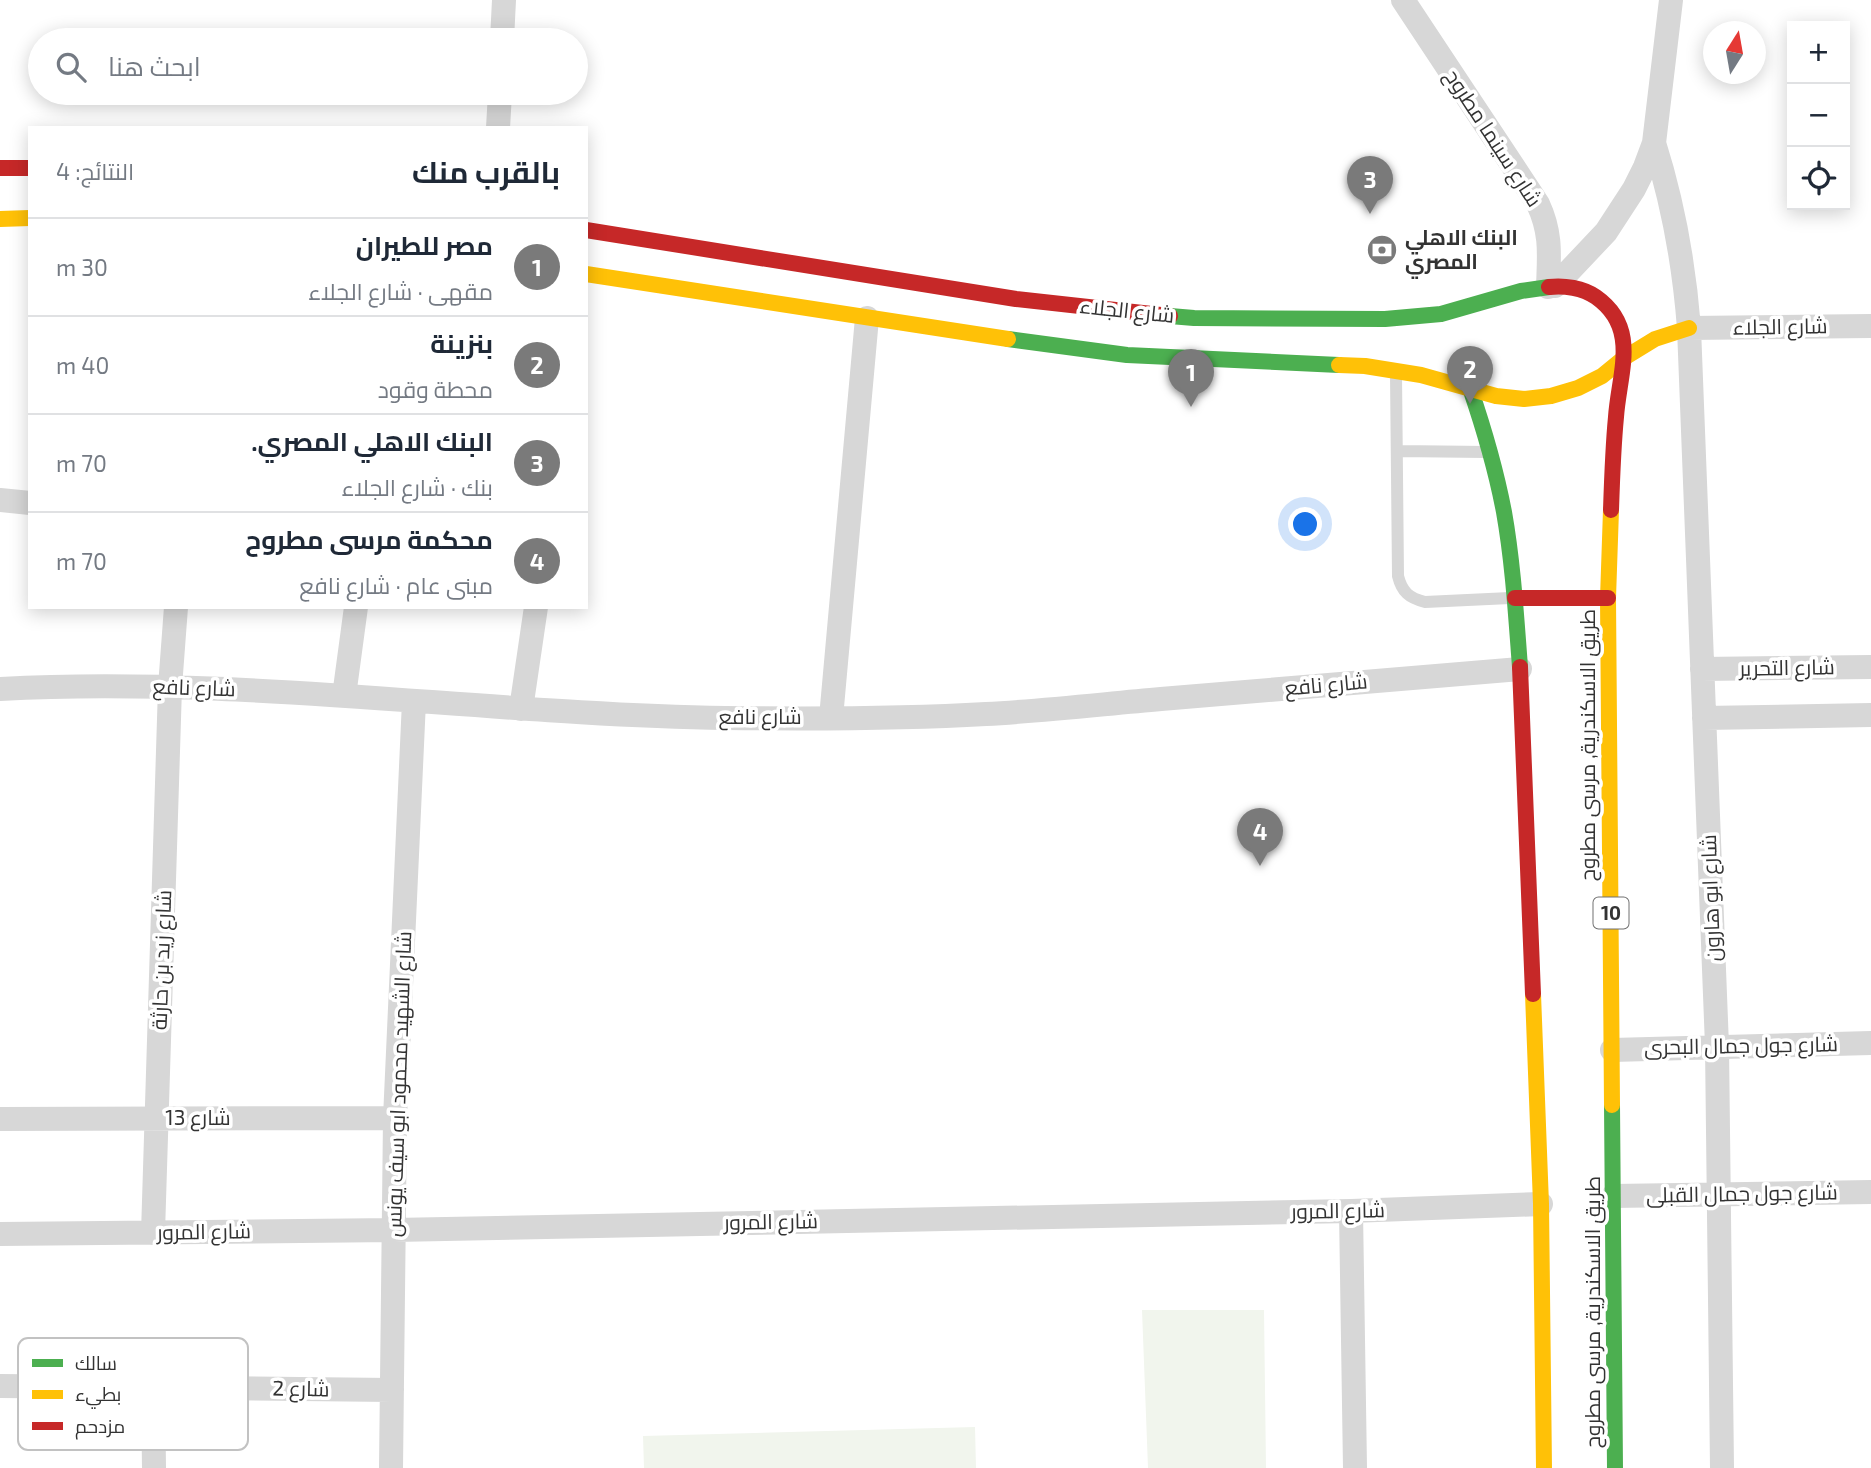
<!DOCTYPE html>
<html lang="ar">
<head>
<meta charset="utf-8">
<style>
	:root { --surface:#fff; --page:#f2f2f3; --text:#1f2937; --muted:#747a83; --line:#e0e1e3; --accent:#7a7a7a }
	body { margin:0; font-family:"Exo 2",Cairo,sans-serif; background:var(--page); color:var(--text); direction:rtl }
	.controls { position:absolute; right:21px; top:21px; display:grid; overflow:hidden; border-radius:0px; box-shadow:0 4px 18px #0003 }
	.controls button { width:63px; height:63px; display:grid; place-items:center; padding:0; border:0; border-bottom:2px solid var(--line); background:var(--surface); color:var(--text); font:35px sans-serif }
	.compass { position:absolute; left:1703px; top:21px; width:63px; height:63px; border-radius:50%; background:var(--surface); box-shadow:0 4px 18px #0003; rotate:11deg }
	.you { position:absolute; left:1306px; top:525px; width:24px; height:24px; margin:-18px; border:5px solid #fff; border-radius:50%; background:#1a73e8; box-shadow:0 0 0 10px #1a73e833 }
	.badge { display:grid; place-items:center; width:46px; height:46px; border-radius:50%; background:var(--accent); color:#fff; font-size:23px; font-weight:700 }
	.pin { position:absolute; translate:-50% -58px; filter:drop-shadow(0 2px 4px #0008) }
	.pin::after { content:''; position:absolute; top:37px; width:24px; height:21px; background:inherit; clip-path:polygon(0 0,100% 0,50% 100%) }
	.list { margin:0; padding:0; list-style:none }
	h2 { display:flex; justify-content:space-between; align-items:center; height:91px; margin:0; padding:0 28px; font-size:30px }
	h2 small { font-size:23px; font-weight:400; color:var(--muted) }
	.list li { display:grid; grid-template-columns:46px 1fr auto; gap:21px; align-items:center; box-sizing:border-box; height:98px; padding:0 28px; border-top:2px solid var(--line) }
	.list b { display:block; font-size:26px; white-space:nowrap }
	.list p { margin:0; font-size:23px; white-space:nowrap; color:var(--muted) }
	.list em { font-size:23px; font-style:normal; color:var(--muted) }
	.icon { flex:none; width:38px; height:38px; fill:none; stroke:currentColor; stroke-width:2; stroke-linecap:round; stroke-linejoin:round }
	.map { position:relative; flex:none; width:1871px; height:1468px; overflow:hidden; direction:ltr }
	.search { position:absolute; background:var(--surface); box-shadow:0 4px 18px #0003; left:28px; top:28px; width:560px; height:77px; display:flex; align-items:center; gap:18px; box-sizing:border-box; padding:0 24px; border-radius:38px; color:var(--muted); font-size:26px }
	.panel { position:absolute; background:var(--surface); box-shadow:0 4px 18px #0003; left:28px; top:126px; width:560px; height:483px; border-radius:0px; direction:rtl }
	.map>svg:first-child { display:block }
	.pitch { fill:#f1f5ed }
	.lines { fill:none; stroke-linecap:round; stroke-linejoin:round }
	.lane { stroke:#d7d7d7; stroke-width:12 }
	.street { stroke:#d7d7d7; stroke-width:24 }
	.fast { stroke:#4caf50; stroke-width:16 }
	.slow { stroke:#ffc107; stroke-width:16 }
	.jam { stroke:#c62828; stroke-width:16 }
	.labels { text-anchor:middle; stroke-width:7; stroke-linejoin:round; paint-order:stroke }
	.shield { fill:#fff; stroke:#707070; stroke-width:2 }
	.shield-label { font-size:19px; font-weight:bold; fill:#333 }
	.street-label { font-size:21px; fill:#333; stroke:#fff }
	.poi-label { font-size:21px; font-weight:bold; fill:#333; stroke:#fff; text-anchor:start }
	.key { fill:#fff; stroke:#c2c2c2; stroke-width:2 }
	.key-label { font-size:19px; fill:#333 }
</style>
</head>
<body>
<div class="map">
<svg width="1871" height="1468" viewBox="0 0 1871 1468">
	<rect width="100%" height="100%" fill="#fff"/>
	<!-- pitch -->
	<path class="pitch" d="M1142 1310H1264L1266 1468H1148Z
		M975 1427 976 1468H644L643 1436Z"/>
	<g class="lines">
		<!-- lane -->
		<path class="lane" d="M1396 374 1398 576C1402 592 1409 598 1425 602L1510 598
			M1397 451 1486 452"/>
		<!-- street -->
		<path class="street" d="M1403 0 1538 204C1552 234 1549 256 1548 287
			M502 40 504 0
			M498 128 500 93
			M1654 143C1674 206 1684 263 1689 328L1717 1046 1722 1468
			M1555 286 1606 232 1634 189 1645 167 1654 143 1671 0
			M1689 328 1871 326
			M0 500 30 503
			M1702 669 1871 667
			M0 689C242 676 484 714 726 718 812 719 900 719 986 714 1044 711 1103 704 1161 699 1281 689 1400 679 1520 669
			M344 696 356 607
			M521 709 536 607
			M831 718 867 318
			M1704 718 1871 715
			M1612 1050 1871 1043
			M0 1119 395 1118
			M1613 1196 1871 1192
			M1351 1211 1355 1468
			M153 1233 170 687 176 607
			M0 1234 394 1230 1351 1211 1541 1204
			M0 1386 392 1390
			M153 1388 154 1468
			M391 1468 395 1118 414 701"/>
		<!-- fast -->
		<path class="fast" d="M1170 316 1194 318 1385 319 1441 314 1521 291 1549 287
			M1008 339 1127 355 1339 365
			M1470 388C1484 429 1496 470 1504 512 1513 563 1516 615 1520 667
			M1612 1105 1615 1468"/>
		<!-- slow -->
		<path class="slow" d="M0 219 30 218
			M586 274 1008 339
			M1339 365 1365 366 1421 375 1496 396 1524 399 1551 396 1578 388 1602 376 1624 358 1655 339 1689 328
			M1611 510 1608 598 1612 1105
			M1533 994 1541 1204 1544 1468"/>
		<!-- jam -->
		<path class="jam" d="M0 168H30
			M586 230 1016 299 1170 316
			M1549 287C1564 285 1583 288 1596 297 1640 328 1619 373 1616 417 1613 448 1612 479 1611 510
			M1515 598H1608
			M1520 667 1533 994"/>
	</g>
	<!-- icons -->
	<defs>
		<g id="bank-disc" transform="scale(1.575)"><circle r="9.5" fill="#7a7a7a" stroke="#fff"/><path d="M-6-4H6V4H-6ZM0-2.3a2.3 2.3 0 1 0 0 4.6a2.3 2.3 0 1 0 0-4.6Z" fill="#fff"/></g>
	</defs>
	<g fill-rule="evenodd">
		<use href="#bank-disc" x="1382" y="250"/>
	</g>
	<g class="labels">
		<!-- shield labels -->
		<rect class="shield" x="1593.5" y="897.5" width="35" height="31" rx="5"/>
		<g class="shield-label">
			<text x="1611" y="920">10</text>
		</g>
		<!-- street labels -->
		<g class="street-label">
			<text transform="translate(1493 138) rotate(57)" y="7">شارع سينما مطروح</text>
			<text transform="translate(1127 311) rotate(6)" y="7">شارع الجلاء</text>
			<text transform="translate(1780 327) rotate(-1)" y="7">شارع الجلاء</text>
			<text transform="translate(1787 668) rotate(-1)" y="7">شارع التحرير</text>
			<text transform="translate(1326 685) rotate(-5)" y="7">شارع نافع</text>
			<text transform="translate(194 688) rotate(2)" y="7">شارع نافع</text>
			<text x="760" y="724">شارع نافع</text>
			<text transform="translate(1588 745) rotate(-90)" y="7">طريق الاسكندرية, مرسى مطروح</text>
			<text transform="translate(1711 898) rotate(-92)" y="7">شارع ابو هارون</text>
			<text transform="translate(162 960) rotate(-88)" y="7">شارع زيد بن حارثة</text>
			<text transform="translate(1741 1046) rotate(-1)" y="7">شارع جول جمال البحرى</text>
			<text transform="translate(399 1084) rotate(-88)" y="7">شارع الشهيد محمود ابو سيف يونس</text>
			<text x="198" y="1125">شارع 13</text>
			<text transform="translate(1742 1194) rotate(-1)" y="7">شارع جول جمال القبلى</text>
			<text transform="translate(1338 1211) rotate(-1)" y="7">شارع المرور</text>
			<text transform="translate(771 1222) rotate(-1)" y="7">شارع المرور</text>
			<text transform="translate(204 1232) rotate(-1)" y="7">شارع المرور</text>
			<text transform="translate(1593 1312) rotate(-90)" y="7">طريق الاسكندرية, مرسى مطروح</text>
			<text transform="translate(301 1389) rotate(1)" y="7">شارع 2</text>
		</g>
		<!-- poi labels -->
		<g class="poi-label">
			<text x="1405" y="245">البنك الاهلي<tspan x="1405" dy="24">المصري</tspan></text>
		</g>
	</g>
	<!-- legend -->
	<rect x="18" y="1338" width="230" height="112" rx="10" class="key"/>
	<rect x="32" y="1359" width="31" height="8" fill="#4caf50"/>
	<rect x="32" y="1390" width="31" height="9" fill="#ffc107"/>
	<rect x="32" y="1422" width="31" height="8" fill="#c62828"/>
	<g class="key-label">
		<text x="75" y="1370">سالك</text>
		<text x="75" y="1401">بطيء</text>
		<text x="75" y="1433">مزدحم</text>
	</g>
</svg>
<div class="controls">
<button>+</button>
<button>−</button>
<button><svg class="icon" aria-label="locate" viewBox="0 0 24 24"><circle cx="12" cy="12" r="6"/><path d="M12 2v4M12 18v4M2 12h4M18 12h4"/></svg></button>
</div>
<svg class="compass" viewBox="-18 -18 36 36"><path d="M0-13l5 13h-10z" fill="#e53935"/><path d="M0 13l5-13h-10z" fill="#747a83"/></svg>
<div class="you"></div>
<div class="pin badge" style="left:1191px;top:407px">1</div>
<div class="pin badge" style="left:1470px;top:404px">2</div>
<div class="pin badge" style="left:1370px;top:214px">3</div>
<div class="pin badge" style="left:1260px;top:866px">4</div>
<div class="search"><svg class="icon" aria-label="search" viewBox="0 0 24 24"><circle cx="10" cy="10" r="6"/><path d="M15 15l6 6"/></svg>ابحث هنا</div>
<section class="panel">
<h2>بالقرب منك<small>النتائج: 4</small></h2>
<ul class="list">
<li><span class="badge">1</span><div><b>مصر للطيران</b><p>مقهى · شارع الجلاء</p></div><em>30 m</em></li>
<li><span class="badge">2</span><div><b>بنزينة</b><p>محطة وقود</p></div><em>40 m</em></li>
<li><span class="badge">3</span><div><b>البنك الاهلي المصري.</b><p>بنك · شارع الجلاء</p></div><em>70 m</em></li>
<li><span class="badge">4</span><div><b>محكمة مرسى مطروح</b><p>مبنى عام · شارع نافع</p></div><em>70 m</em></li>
</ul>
</section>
</div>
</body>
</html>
